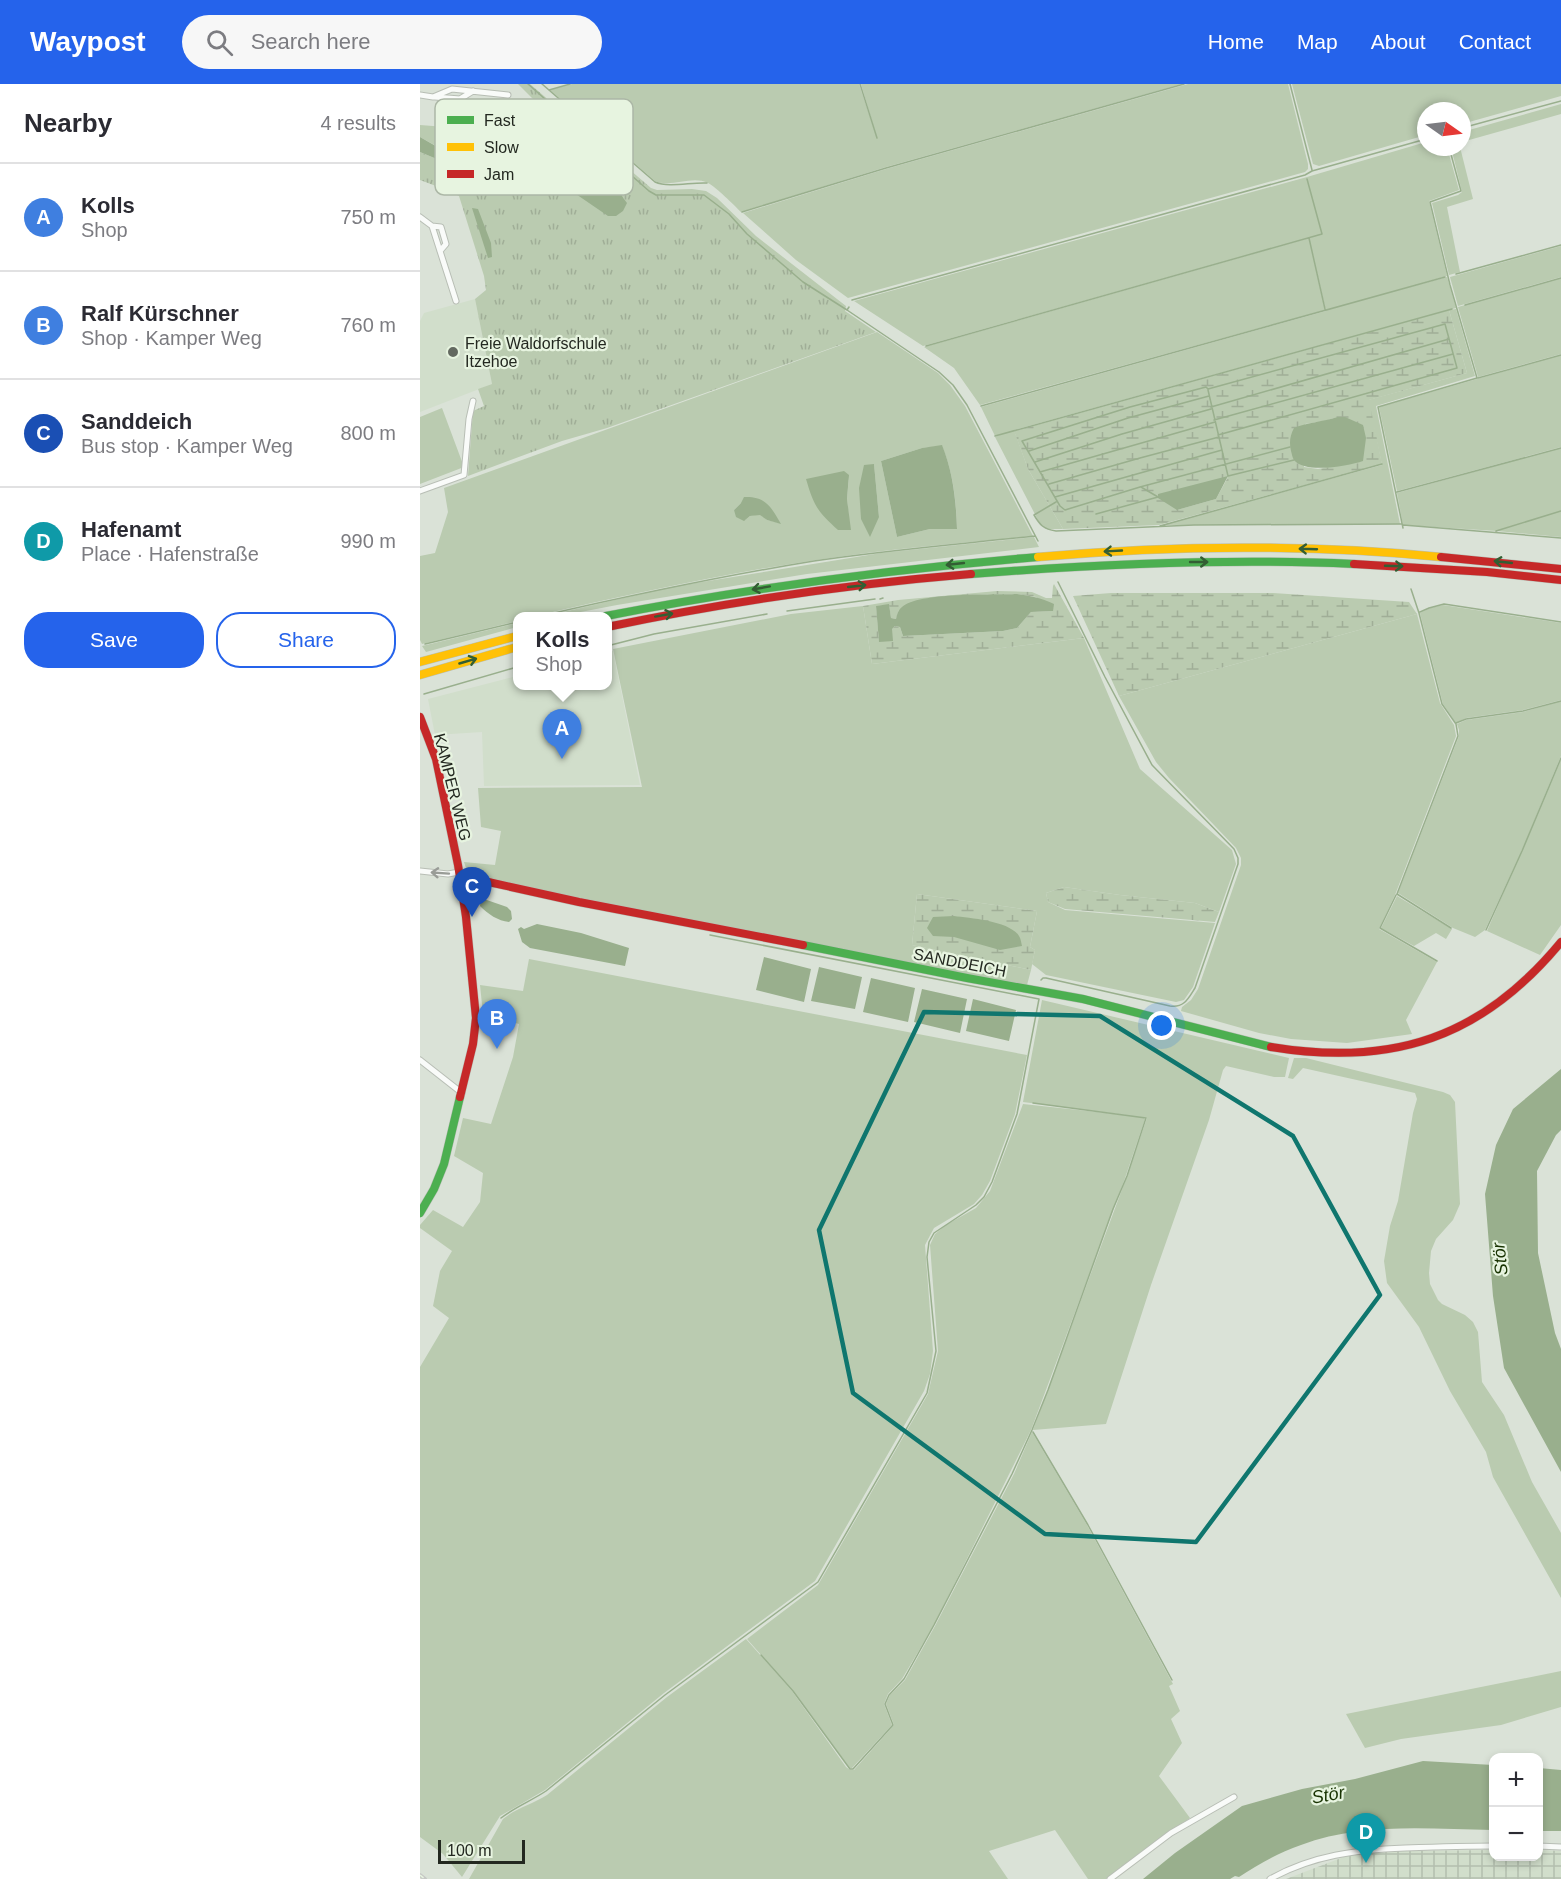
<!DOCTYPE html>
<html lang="en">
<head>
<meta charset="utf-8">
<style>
	:root { --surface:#fff; --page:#f7f7f7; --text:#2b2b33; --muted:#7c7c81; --line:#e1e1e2; --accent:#2563eb }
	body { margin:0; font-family:Arial,sans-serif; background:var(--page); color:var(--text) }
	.controls { position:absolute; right:18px; bottom:18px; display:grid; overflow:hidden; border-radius:12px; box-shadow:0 3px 9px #0003 }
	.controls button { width:54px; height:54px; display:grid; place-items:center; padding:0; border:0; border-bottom:2px solid var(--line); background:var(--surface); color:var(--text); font:30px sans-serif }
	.compass { position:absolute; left:997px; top:18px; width:54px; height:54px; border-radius:50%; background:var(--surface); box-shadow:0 3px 9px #0003; rotate:104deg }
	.scale { position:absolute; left:18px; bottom:15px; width:87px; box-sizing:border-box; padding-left:6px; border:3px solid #232820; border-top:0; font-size:16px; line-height:21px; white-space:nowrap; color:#232820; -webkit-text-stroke:4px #e7f4e0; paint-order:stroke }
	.you { position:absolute; left:742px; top:942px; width:21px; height:21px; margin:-15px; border:4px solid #fff; border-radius:50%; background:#1a73e8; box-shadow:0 0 0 9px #1a73e833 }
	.badge { display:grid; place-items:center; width:39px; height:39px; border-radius:50%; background:var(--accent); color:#fff; font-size:20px; font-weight:700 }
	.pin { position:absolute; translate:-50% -50px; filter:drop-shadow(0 2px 3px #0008) }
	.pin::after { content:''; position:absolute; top:32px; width:21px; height:18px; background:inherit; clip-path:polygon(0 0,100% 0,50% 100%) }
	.popup { position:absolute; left:93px; top:528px; width:99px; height:78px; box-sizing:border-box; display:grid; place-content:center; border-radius:12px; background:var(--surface); filter:drop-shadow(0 2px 4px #0005); font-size:20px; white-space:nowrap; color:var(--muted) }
	.popup b { font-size:22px; color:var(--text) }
	.popup::after { content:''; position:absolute; left:50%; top:100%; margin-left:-12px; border:12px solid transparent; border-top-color:var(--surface) }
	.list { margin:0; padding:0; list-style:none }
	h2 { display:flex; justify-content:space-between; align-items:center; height:78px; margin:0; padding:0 24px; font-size:26px }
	h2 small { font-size:20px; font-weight:400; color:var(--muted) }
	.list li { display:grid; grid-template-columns:39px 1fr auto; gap:18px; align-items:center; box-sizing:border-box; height:108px; padding:0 24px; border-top:2px solid var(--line) }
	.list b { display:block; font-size:22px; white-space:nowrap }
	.list p { margin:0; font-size:20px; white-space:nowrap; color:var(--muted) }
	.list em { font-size:20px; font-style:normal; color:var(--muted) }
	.actions { display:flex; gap:12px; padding:18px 24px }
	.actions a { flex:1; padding:14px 0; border:2px solid var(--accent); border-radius:24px; text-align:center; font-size:21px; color:var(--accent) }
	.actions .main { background:var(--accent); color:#fff }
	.icon { flex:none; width:33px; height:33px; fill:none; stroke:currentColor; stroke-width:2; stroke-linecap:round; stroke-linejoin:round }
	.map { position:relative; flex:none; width:1141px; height:1795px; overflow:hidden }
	header { display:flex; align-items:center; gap:36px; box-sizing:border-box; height:84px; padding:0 30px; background:var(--accent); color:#fff }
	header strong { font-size:28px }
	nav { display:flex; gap:33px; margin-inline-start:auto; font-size:21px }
	.search { width:420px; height:54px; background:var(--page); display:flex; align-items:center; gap:15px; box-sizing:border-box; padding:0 21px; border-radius:33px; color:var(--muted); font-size:22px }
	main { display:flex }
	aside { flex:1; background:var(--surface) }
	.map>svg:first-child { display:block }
	.built { fill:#d1decb }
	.industrial { fill:url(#industrial-grid) }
	.grass { fill:#bacbb0; fill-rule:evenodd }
	.wetland { fill:url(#wetland-marsh); fill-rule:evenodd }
	.park { fill:url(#park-tufts) }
	.water { fill:#99af8d }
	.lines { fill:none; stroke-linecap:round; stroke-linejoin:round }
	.stream { stroke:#99af8d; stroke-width:1.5 }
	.street-casing { stroke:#b8beb5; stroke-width:7 }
	.fast-casing { stroke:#b8beb5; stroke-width:9 }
	.slow-casing { stroke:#b8beb5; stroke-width:9 }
	.jam-casing { stroke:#b8beb5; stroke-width:9 }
	.street { stroke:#f9fbf9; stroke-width:5 }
	.fast { stroke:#4caf50; stroke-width:8 }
	.slow { stroke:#ffc107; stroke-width:8 }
	.jam { stroke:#c62828; stroke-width:8 }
	.rail-casing { stroke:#c6c8c5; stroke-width:4 }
	.rail { stroke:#e7f4e0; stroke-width:1.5; stroke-dasharray:4.5; stroke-linecap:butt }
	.oneway { stroke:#335e33 }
	.oneway2 { stroke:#999c97 }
	.marked { fill:none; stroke:#0f766e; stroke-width:4.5; stroke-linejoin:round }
	.poi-dot { fill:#636960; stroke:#e7f4e0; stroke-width:2 }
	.labels { text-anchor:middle; stroke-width:4.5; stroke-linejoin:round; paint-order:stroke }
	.poi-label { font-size:16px; fill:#232820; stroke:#e7f4e0; text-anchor:start }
	.street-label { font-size:16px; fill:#232820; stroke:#e7f4e0 }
	.water-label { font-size:18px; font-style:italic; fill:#183302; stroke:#e7f4e0 }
	.key { fill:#e7f4e0; stroke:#acb7a6; stroke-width:1.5 }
	.key-label { font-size:16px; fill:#232820 }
</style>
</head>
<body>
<header>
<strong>Waypost</strong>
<div class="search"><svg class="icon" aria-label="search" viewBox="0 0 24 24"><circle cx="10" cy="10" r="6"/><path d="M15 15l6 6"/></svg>Search here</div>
<nav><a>Home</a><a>Map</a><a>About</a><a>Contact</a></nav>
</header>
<main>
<aside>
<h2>Nearby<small>4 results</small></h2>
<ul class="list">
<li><span class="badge" style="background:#3f7fe0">A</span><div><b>Kolls</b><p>Shop</p></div><em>750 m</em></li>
<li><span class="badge" style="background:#3f7fe0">B</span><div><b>Ralf Kürschner</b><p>Shop · Kamper Weg</p></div><em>760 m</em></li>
<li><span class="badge" style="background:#1a4fb4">C</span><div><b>Sanddeich</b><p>Bus stop · Kamper Weg</p></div><em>800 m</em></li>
<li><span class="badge" style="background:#0f9aa8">D</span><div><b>Hafenamt</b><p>Place · Hafenstraße</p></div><em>990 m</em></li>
</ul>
<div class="actions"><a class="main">Save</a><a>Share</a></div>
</aside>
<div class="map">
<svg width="1141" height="1795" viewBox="0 0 1141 1795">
	<defs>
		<pattern id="industrial-grid" width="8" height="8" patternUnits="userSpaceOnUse" patternTransform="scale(1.5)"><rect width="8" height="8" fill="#d1decb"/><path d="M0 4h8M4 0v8" fill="none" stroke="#b3beae"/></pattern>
		<pattern id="wetland-marsh" width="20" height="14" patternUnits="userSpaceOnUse" patternTransform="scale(1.5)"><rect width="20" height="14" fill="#bacbb0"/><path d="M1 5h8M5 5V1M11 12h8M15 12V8" fill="none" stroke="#a0ae97"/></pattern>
		<pattern id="park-tufts" width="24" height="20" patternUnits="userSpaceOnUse" patternTransform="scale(1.5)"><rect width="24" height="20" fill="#bacbb0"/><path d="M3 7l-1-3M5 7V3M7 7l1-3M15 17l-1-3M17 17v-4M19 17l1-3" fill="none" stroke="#a0ae97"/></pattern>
	</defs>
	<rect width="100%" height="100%" fill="#dae2d7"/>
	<!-- built -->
	<path class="built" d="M55 215 72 300 0 328V237L4 229Z
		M193 567 220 701 64 702 62 648 15 651 8 615 97 592V602H187V568Z"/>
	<!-- industrial -->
	<path class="industrial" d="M1073 1766 1074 1772H1118L1119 1766 1141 1767V1795H866L929 1771 970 1767Z"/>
	<!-- grass -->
	<path class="grass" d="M152 0H439L457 54 441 0H762L466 83 321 128C313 120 297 104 288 99 272 91 251 104 235 97L130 6Z
		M768 0H868L888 80V85L885 88 428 214 376 176 323 129 466 85Z
		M872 0H1141V12L1042 40V27H1006V51L899 82 893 80Z
		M1141 20V30L1042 58V48Z
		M1006 58V63H1027L1039 106 1009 117 1027 192 975 207 1027 193 1036 224 594 346 608 385 643 445H626L620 440 575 353 580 351 575 352 561 323 906 227 889 154 895 152 503 262 434 217 887 93Z
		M1031 63H1040L1053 115 1027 123 1040 188 1029 191 1012 119 1038 111 1042 108Z
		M889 154 905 226 560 321 534 284 504 263Z
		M1141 162V193L1038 222 1030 193Z
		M1141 194V270L1058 293 1038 223Z
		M1036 225 1055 292 956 322 980 440 742 441 962 381 948 316 1047 289 1029 226Z
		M457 248 518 289 530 301 545 322 613 452C541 459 468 465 396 476 301 490 208 511 115 532H97V537L2 560 0 556V472L15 469 28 428 24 404ZM522 362C533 388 536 415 537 444L510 445 477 453 461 377 502 364ZM454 380 459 433 441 435ZM429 392 427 415 430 446H418ZM321 419 360 439 347 436 340 430 330 432 325 436 314 426Z
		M1141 271V363L977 407 959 323Z
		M22 324 44 383 0 400V333Z
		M1141 364V453L1077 447 983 441 977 409Z
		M614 453 619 463 387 490 197 521 140 532H126L251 503 461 469Z
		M1023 521 1141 539V616L1103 626 1046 634 1036 639 1023 620 1000 529 1010 524Z
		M443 522 452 580 664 554 720 685 812 766 816 780 799 828 775 819 700 811 644 803 626 809 628 818 645 826 795 839 773 903 764 916 756 918 626 891 612 880 615 866 610 863 617 827 497 810 492 861 611 886 607 901 502 882 95 801 47 787 44 778 75 781 81 747 61 743 58 704 222 703 193 565 371 530Z
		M997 530 1020 619 1034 641 1036 652 975 811 959 845 1017 878 986 936 992 950 927 959 871 955 839 949 761 927 762 923 771 916 778 905 821 781V774L816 764 749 694 736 678 699 612Z
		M97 539V543L6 568 2 562Z
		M1141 617V672L1102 766 1065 846 1055 853 1033 844 978 809 1039 652V646L1037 640 1046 636 1103 628Z
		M1141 675V841L1120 871 1067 847Z
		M977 812 1032 845 1026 855 1016 849 994 862 961 844Z
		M109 875 607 971 595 1030 570 1097 562 1111 554 1120 514 1144 505 1161 513 1267 510 1290 504 1307 395 1497 244 1609 125 1706 80 1732 42 1793 23 1770 0 1753V1283L29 1234 13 1222 20 1187 32 1167 0 1144V1141L13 1126 43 1143 60 1118 63 1089 34 1072 43 1034 71 1040 93 973 99 940 63 930 60 901 103 907Z
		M622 916 869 974 865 993H854L806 982 803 986 789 1036 731 1201 686 1340 613 1346 707 1092 727 1034 723 1033 725 1035 704 1097 611 1346 514 1541 482 1595 468 1610 464 1620 472 1641 432 1684H430L373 1607 327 1555 398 1501 508 1310 518 1267 510 1161 515 1150 526 1141 556 1124 570 1107 603 1020 714 1032 603 1018Z
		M874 974H886L1023 1008 1030 1011 1035 1018 1040 1120 1033 1136 1016 1155 1011 1167 1009 1189 1010 1200 1018 1216 1022 1220 1045 1231 1053 1238 1058 1248 1062 1298 1084 1331 1112 1398 1141 1449V1514L1073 1393 1066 1368 1030 1307 999 1243 967 1199 964 1177 970 1142 978 1117 993 1029 997 1015 995 1009 883 984 873 995 868 994Z
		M612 1348 667 1441 753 1600 749 1602 760 1627 751 1635 762 1659 739 1692 770 1734 686 1795H668L635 1746 569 1767 588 1795H49L83 1735C96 1724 113 1720 127 1711L247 1613 326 1555 372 1607 426 1683 430 1686H434L474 1641 466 1620 470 1611 485 1596 515 1542 594 1390Z
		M1141 1587V1623L1081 1641 981 1655 945 1664 926 1630Z"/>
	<!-- wetland -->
	<path class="wetland" d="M1029 226 1047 289 949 316 962 380 739 441 643 445 608 385 594 347ZM917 333 942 377 898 385 884 383 885 340 905 337ZM808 393 796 415 757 426Z
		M634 500 664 554 452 580 443 522 478 516 577 507 612 508 626 514H632L633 502ZM597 510 616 513 633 527 611 528 597 544 583 547 483 552 480 543 475 542 459 557 456 522 469 521 471 534 476 535 479 526 541 511Z
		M691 509H853L989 518 997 530 699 612 653 512Z
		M644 803 700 811 775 819 799 828 795 838 645 825 628 818 626 809Z
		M497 810 617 827 610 863 615 866 611 886 492 861Z"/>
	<!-- park -->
	<path class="park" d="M98 0H110L231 104 237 106 272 105 286 107 297 114 336 152 426 222 425 227 456 248 187 344 142 357 48 392 53 327 64 322 58 305 72 300 55 215 66 206 64 192 39 112 24 105 0 96V68L31 81 35 93 53 100 82 95 114 82 136 88 150 106H197L168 96 148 71 137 53 112 55 49 72H34L0 53V41L39 44 86 46 124 35 118 20Z"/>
	<!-- water -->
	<path class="water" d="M129 47 137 53 148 71 168 96 197 106 207 119 203 127 196 132H188L150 106 136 88 114 82 82 95 53 100 46 104 35 93 31 81 0 68V53L33 72H49L112 55 114 48Z
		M52 124 58 125 71 159 72 173 68 174Z
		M917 333H925L943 341 946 354 943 377C928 382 885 390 874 376 872 373 872 370 871 367 869 358 870 352 874 344 888 338 903 338 917 333Z
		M522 361C533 388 536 416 537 445H510L477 453 461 377 502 364Z
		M454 380 459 433 450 453 441 435 439 404 444 381Z
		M424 387 429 391 427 415 431 446H418C397 427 394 422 386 395Z
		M808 392 796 415 757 426 738 414V410Z
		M324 413C346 412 351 423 361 440L347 436 340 431 330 432 324 437 316 433 314 426 321 419Z
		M597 510C611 512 622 514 634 520L633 527 611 528 597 544 583 547 483 552 480 543 475 542 472 545 473 557 459 558 456 522 469 520 471 534 476 535C477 531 478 526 482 523 498 508 574 511 597 510Z
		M61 814 87 823 91 827 92 835 89 838C78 837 68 830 60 822Z
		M534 832C550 834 590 837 599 852 601 855 601 858 602 862L580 866 534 853 513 852 507 844 513 833Z
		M117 840 161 849 209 864 205 882 110 864 102 858 98 845 101 843 104 845Z
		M344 873 391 885 384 918 336 906Z
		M399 883 442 893 435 925 391 917Z
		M451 894 495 904 488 938 443 928Z
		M502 905 547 915 540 949 494 938Z
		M553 915 596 926 589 957 546 947Z
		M1141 985V1046L1136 1051 1117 1087 1118 1169 1135 1249 1141 1265V1388L1084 1284 1073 1212 1065 1110 1076 1061 1093 1025Z
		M1003 1677 1073 1681V1746C1009 1745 942 1738 881 1761 858 1769 839 1780 819 1793L815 1792 810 1795H723L755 1769 822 1722 882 1705 935 1695Z
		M1119 1684 1141 1686V1747H1119Z"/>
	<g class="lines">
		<!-- stream -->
		<path class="stream" d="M108 0 229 107 236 111H284L309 130 327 150 383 198 427 226
			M122 0 235 98C249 104 271 98 287 99
			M440 0 457 54
			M870 0 892 86
			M129 6 150 0
			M1042 44 1141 17
			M322 128 466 84 764 0
			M889 154 905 225
			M1036 190 1141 161
			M432 216 885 91 892 87 1006 55
			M1045 221 1141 194
			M429 223 427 226 519 288 533 301 547 321 618 457
			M506 262 902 150 887 95
			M1058 294 1141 271
			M788 306 808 392 874 376
			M561 322 1025 193
			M791 323 1029 255
			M794 336 1033 270
			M798 351 1037 284 1025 240 788 305 786 303 710 323 602 357 640 422 645 426 720 403 870 363
			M575 352 1032 225
			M609 367 708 334 789 312
			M615 378 702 350 791 325
			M620 388 795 338
			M629 400 720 374 799 353
			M977 408 1141 364
			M635 413 802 366
			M636 418 614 431C620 441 623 445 636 447L774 441 981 440
			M676 430 738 413 721 403
			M983 441 1141 454
			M740 442 962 380
			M983 444 958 323 1057 294 1030 201 1010 118 1041 107 1029 63
			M1076 447 1141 427
			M991 505 999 529 1022 620 1036 640 1038 652 977 810 1031 844
			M460 515 463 514
			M367 527 455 515
			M1000 528 1009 524 1024 520 1141 538
			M121 532C212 511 302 492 394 477 467 466 541 460 615 452
			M5 560 97 538
			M187 562 234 550 347 530
			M4 610 97 583
			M1036 639 1046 635 1103 627 1141 617
			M976 811 960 844 1017 877
			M1066 846 1102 767 1141 674
			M621 896 623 894H626L750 922C764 924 768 915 775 904L818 780V774L814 765 732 681 685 593 638 498
			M613 1348 668 1441 752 1596
			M341 1571 373 1607 430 1685H433L473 1641 465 1620 469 1611 484 1595 514 1541 592 1390 612 1346 628 1306 693 1125 707 1092 726 1034 613 1019
			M81 1734C95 1723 111 1717 126 1707L245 1611 398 1498 507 1309 516 1267 507 1173 509 1158 514 1149 556 1121 564 1113 572 1098 597 1030 619 915 290 851"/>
		<!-- street casing -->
		<g class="street-casing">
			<path id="street" d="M0 11 13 13 32 5 88 11
				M15 13 40 15 53 7
				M0 133 12 142 36 217
				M12 142 21 143 26 160 20 167
				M0 407 44 391 49 335 53 317
				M0 787 28 790 39 788
				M0 976 42 1009
				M1118 1762 1141 1763
				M690 1795 751 1749 814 1713
				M850 1795C893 1771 936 1766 985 1764 1014 1763 1044 1762 1074 1762"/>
		</g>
		<!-- fast casing -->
		<g class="fast-casing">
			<path id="fast" d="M551 490C678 480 806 474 934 480
				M186 532C329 504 473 485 618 473
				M383 861 547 894 663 915 851 963
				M0 1129 14 1105 24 1080 40 1013"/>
		</g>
		<!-- slow casing -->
		<g class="slow-casing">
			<path id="slow" d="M618 473C753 461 887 460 1021 473
				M0 578 97 552
				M0 591 97 563"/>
		</g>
		<!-- jam casing -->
		<g class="jam-casing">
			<path id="jam" d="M1021 473 1141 485
				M934 480 1067 488 1141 496
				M187 543C307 518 428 500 551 490
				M0 633 16 675 38 781 46 833 56 934 53 960 40 1013
				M40 796 64 797 159 818 383 861
				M851 963C972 983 1062 954 1141 858"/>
		</g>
		<!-- street -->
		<use href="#street" class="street"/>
		<!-- fast -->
		<use href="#fast" class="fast"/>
		<!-- slow -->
		<use href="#slow" class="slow"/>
		<!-- jam -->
		<use href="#jam" class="jam"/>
		<!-- rail casing -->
		<g class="rail-casing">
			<path id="rail" d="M0 1791 5 1795"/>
		</g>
		<!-- rail -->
		<use href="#rail" class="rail"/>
	</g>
	<!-- one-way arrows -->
	<defs><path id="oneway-shaft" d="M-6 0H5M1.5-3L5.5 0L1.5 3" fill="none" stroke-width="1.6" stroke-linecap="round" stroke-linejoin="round" transform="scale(1.5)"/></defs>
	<g class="oneway">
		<use href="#oneway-shaft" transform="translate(888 465) rotate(-178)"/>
		<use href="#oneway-shaft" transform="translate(693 467) rotate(177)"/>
		<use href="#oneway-shaft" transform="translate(779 478)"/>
		<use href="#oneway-shaft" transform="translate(1083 478) rotate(-174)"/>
		<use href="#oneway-shaft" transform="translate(535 480) rotate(174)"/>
		<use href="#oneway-shaft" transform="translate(974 482) rotate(2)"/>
		<use href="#oneway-shaft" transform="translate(437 502) rotate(-6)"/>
		<use href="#oneway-shaft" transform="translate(341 504) rotate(170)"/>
		<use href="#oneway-shaft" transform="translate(244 531) rotate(-10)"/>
		<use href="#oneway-shaft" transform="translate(48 577) rotate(-16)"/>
	</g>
	<use class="oneway2" href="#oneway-shaft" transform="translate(20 789) rotate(-176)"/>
	<!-- marked area -->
	<path class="marked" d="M504 928 680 932 873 1052 960 1211 776 1458 625 1450 433 1309 399 1146Z"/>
	<!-- markers -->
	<circle class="poi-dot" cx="33" cy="268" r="6"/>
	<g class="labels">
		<!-- poi labels -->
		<g class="poi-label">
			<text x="45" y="265">Freie Waldorfschule<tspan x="45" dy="18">Itzehoe</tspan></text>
		</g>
		<!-- street labels -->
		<g class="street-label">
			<text transform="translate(33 703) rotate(76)" y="6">KAMPER WEG</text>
			<text transform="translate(540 878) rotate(11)" y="6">SANDDEICH</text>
		</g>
		<!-- water labels -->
		<g class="water-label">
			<text transform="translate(1080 1175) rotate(-96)" y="6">Stör</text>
			<text transform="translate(908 1711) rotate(-10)" y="6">Stör</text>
		</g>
	</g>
	<!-- legend -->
	<rect x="15" y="15" width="198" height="96" rx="9" class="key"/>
	<rect x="27" y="32" width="27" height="8" fill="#4caf50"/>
	<rect x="27" y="59" width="27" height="8" fill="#ffc107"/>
	<rect x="27" y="86" width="27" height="8" fill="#c62828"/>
	<g class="key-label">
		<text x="64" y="42">Fast</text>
		<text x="64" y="69">Slow</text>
		<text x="64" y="96">Jam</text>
	</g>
</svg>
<div class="controls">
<button>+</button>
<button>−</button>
</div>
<svg class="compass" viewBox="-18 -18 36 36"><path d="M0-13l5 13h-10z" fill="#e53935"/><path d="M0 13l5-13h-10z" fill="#7c7c81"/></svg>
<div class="scale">100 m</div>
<div class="you"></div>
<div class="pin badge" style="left:142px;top:675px;background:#3f7fe0">A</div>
<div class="popup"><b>Kolls</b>Shop</div>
<div class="pin badge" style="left:77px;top:965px;background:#3f7fe0">B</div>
<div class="pin badge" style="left:52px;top:833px;background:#1a4fb4">C</div>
<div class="pin badge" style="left:946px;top:1779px;background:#0f9aa8">D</div>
</div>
</main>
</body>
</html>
